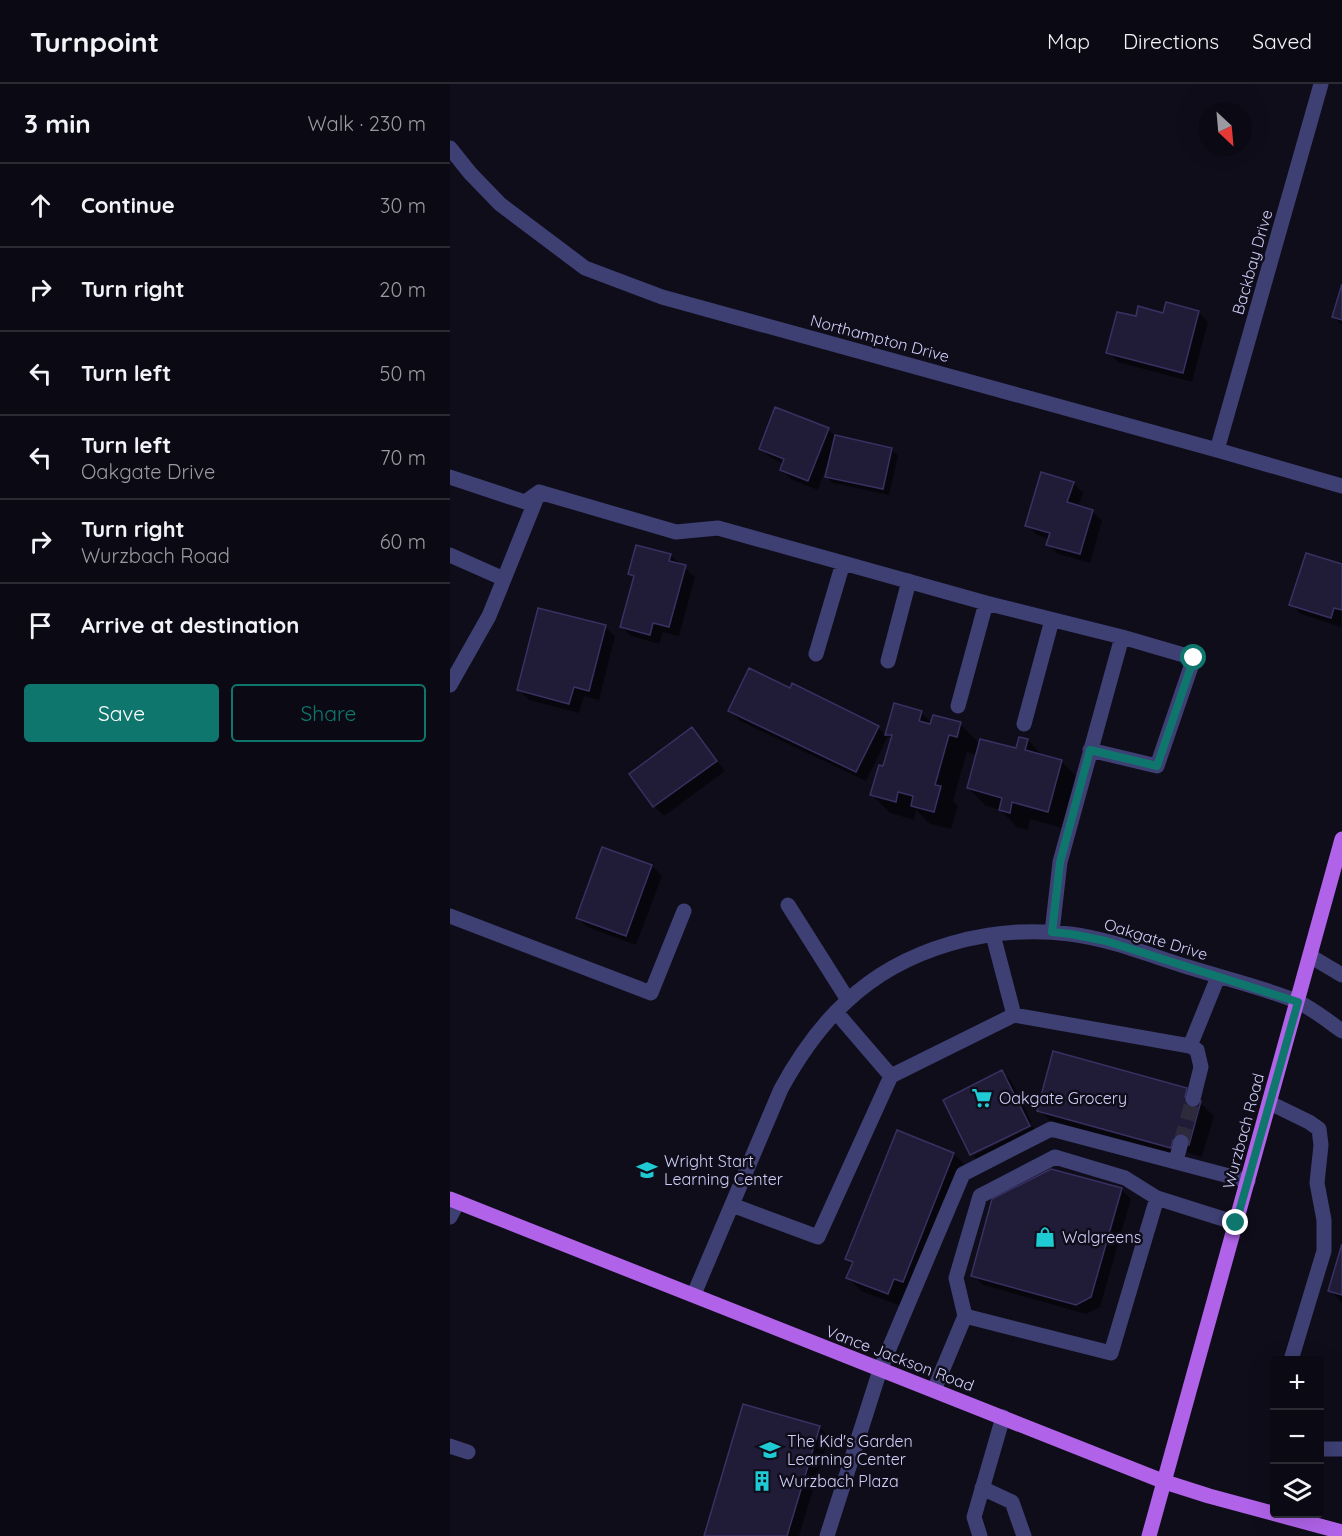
<!DOCTYPE html>
<html lang="en">
<head>
<meta charset="utf-8">
<style>
	:root { --surface:#0b0a14; --page:#14131d; --text:#f1f3f6; --muted:#9a9aa0; --line:#2b2b34; --accent:#0f766e }
	body { margin:0; font-family:Quicksand,sans-serif; background:var(--page); color:var(--text) }
	.controls { position:absolute; right:18px; bottom:18px; display:grid; overflow:hidden; border-radius:6px; box-shadow:0 6px 24px #0002 }
	.controls button { width:54px; height:54px; display:grid; place-items:center; padding:0; border:0; border-bottom:2px solid var(--line); background:var(--surface); color:var(--text); font:30px sans-serif }
	.compass { position:absolute; left:748px; top:18px; width:54px; height:54px; border-radius:50%; background:var(--surface); box-shadow:0 6px 24px #0002; rotate:154deg }
	.stop { position:absolute; width:18px; height:18px; margin:-14px; border:4px solid #0f766e; border-radius:50%; background:#fff }
	.stop.end { background:#0f766e; border-color:#fff; box-shadow:0 2px 6px #0008 }
	.list { margin:0; padding:0; list-style:none }
	h2 { display:flex; justify-content:space-between; align-items:center; height:78px; margin:0; padding:0 24px; font-size:26px }
	h2 small { font-size:20px; font-weight:400; color:var(--muted) }
	.list li { display:grid; grid-template-columns:39px 1fr auto; gap:18px; align-items:center; box-sizing:border-box; height:84px; padding:0 24px; border-top:2px solid var(--line) }
	.list b { display:block; font-size:22px; white-space:nowrap }
	.list p { margin:0; font-size:20px; white-space:nowrap; color:var(--muted) }
	.list em { font-size:20px; font-style:normal; color:var(--muted) }
	.actions { display:flex; gap:12px; padding:18px 24px }
	.actions a { flex:1; padding:14px 0; border:2px solid var(--accent); border-radius:6px; text-align:center; font-size:21px; color:var(--accent) }
	.actions .main { background:var(--accent); color:#fff }
	.icon { flex:none; width:33px; height:33px; fill:none; stroke:currentColor; stroke-width:2; stroke-linecap:round; stroke-linejoin:round }
	.map { position:relative; flex:none; width:892px; height:1452px; overflow:hidden }
	header { display:flex; align-items:center; gap:36px; box-sizing:border-box; height:84px; padding:0 30px; background:var(--surface); border-bottom:2px solid var(--line) }
	header strong { font-size:28px }
	nav { display:flex; gap:33px; margin-inline-start:auto; font-size:21px }
	main { display:flex }
	aside { flex:1; background:var(--surface) }
	.map>svg:first-child { display:block }
	.shadow { fill:#0007 }
	.building { fill:#201c38; stroke:#383161; stroke-width:1.5 }
	.lines { fill:none; stroke-linecap:round; stroke-linejoin:round }
	.minor-tunnel { stroke:#2c2a3b; stroke-width:15; stroke-dasharray:15 8; stroke-linecap:butt }
	.minor { stroke:#3e3f73; stroke-width:15 }
	.major { stroke:#b063e9; stroke-width:15 }
	.route { stroke:#0f766e; stroke-width:8 }
	.labels { text-anchor:middle; stroke-width:5; stroke-linejoin:round; paint-order:stroke }
	.street-label { font-size:16px; fill:#d0cdf8; stroke:#0f0d1a }
	.poi-label { font-size:16px; fill:#d0cdf8; stroke:#0f0d1a; text-anchor:start }
</style>
</head>
<body>
<header>
<strong>Turnpoint</strong>
<nav><a>Map</a><a>Directions</a><a>Saved</a></nav>
</header>
<main>
<aside>
<h2>3 min<small>Walk · 230 m</small></h2>
<ul class="list">
<li><svg class="icon" aria-label="ahead" viewBox="0 0 24 24"><path d="M12 20V5M6 11l6-6 6 6"/></svg><div><b>Continue</b></div><em>30 m</em></li>
<li><svg class="icon" aria-label="right" viewBox="0 0 24 24"><path d="M7 20v-9h11M14 6l5 5-5 5"/></svg><div><b>Turn right</b></div><em>20 m</em></li>
<li><svg class="icon" aria-label="left" viewBox="0 0 24 24"><path d="M17 20v-9H6M10 6l-5 5 5 5"/></svg><div><b>Turn left</b></div><em>50 m</em></li>
<li><svg class="icon" aria-label="left" viewBox="0 0 24 24"><path d="M17 20v-9H6M10 6l-5 5 5 5"/></svg><div><b>Turn left</b><p>Oakgate Drive</p></div><em>70 m</em></li>
<li><svg class="icon" aria-label="right" viewBox="0 0 24 24"><path d="M7 20v-9h11M14 6l5 5-5 5"/></svg><div><b>Turn right</b><p>Wurzbach Road</p></div><em>60 m</em></li>
<li><svg class="icon" aria-label="arrive" viewBox="0 0 24 24"><path d="M6 21V4h12l-3 4 3 4H6"/></svg><div><b>Arrive at destination</b></div></li>
</ul>
<div class="actions"><a class="main">Save</a><a>Share</a></div>
</aside>
<div class="map">
<svg width="892" height="1452" viewBox="0 0 892 1452">
	<rect width="100%" height="100%" fill="#0f0d1a"/>
	<!-- shadow -->
	<path class="shadow" d="M892 205V241L884 233Z
		M748 228 758 238 742 298 668 278 658 268 687 234Z
		M378 345 385 352 442 366 448 372 439 411 383 399 376 393 378 385 376 384 368 406 342 396 332 386 334 380 321 374 311 365Z
		M623 399 633 409 628 423 642 427 652 437 640 479 608 470 598 460 600 455 587 451 577 441Z
		M220 471 245 493 229 552 213 548 209 560 181 552 171 542 185 495 180 490Z
		M892 482 891 543 851 530 841 520Z
		M155 543 165 552 149 616 134 612 129 629 79 616 69 606Z
		M445 621 471 628 482 640H510L530 660 567 666 578 656 594 673 611 677 629 695 616 745 580 735 578 746 568 744 550 726 536 722 518 704 527 671 517 668 503 717 508 722 501 745 480 740 466 726 464 736 440 729 422 711 434 684 442 656 438 652 416 697 290 637 280 627 428 643 436 652Z
		M242 645 251 655 275 687 214 732 204 722Z
		M153 765 202 782 212 792 186 861 137 843 127 833Z
		M604 969 737 1006 764 1032 752 1073 736 1068 734 1076 602 1039 589 1026Z
		M552 988 562 998 582 1039 523 1068V1072L583 1042 588 1052 532 1080 522 1071 495 1017Z
		M448 1048 504 1070 517 1083 451 1222 411 1207 398 1194 403 1181 397 1175Z
		M671 1105 681 1115 650 1223 636 1230 533 1201 523 1191Z
		M892 1166V1219L880 1206Z
		M369 1343 379 1353 349 1452H255Z"/>
	<!-- building -->
	<path class="building" d="M892 200V236L882 233Z
		M716 218 749 227 733 289 656 269 667 228 686 232 688 222 713 229Z
		M325 323 379 344 358 397 330 386 334 375 309 365Z
		M385 351 442 364 433 405 375 393Z
		M591 388 624 398 617 418 643 426 630 470 596 461 600 449 575 442Z
		M186 461 221 470 219 477 236 481 219 543 203 539 200 551 170 543 184 492 178 490Z
		M856 469 892 480V526L884 524 881 534 839 521Z
		M88 524 156 541 139 607 124 603 119 620 67 606Z
		M299 584 340 604 342 599 429 642 406 688 278 627Z
		M444 619 472 627 469 637 480 640 483 631 511 638 507 653 499 651 485 701 491 702 484 728 461 722 463 712 448 708 446 718 420 711 429 681 433 682 442 651H435Z
		M242 643 267 677 203 723 179 690Z
		M569 653 578 655 575 666 612 676 598 728 562 718 560 729 549 726 552 714 517 704 530 655 566 664Z
		M152 763 202 781 176 852 126 834Z
		M603 967 737 1004 735 1013 751 1017 739 1061 723 1056 721 1064 587 1027Z
		M552 986 580 1042 520 1071 493 1016Z
		M447 1046 504 1069 453 1198 444 1195 438 1210 396 1194 403 1178 395 1175Z
		M601 1085 672 1104 641 1213 626 1221 521 1192 542 1115Z
		M892 1160V1211L878 1207Z
		M293 1320 370 1342 337 1452H254Z"/>
	<g class="lines">
		<!-- minor-tunnel -->
		<path class="minor-tunnel" d="M731 1058 743 1015"/>
		<!-- minor -->
		<path class="minor" d="M0 64 20 89 50 120 135 184 212 213 767 366 892 402
			M767 366 871 0
			M0 393 75 418 89 408 226 448 268 444 536 519 672 553 610 778 602 848
			M0 471 54 495 39 532 0 601
			M54 495 89 408
			M366 570 393 479
			M438 577 459 497
			M508 622 536 519
			M574 640 602 536
			M640 666 707 682 744 574 672 553
			M338 821 398 916
			M0 832 201 909 234 827
			M543 851 564 931
			M860 872 892 891
			M386 928 441 992
			M740 962 747 966 751 983 743 1015
			M820 1019 859 1038 869 1045 871 1061 867 1099 874 1136V1167L841 1276
			M726 1077 731 1058
			M282 1121 368 1153 441 992 564 931 740 962 768 893
			M0 1133 8 1118
			M244 1210 331 1005C349 972 369 943 396 918 454 863 542 840 620 850 660 855 699 871 738 883 773 894 812 903 846 917 862 924 878 937 892 947
			M515 1232 506 1194 530 1112 605 1073 675 1094 707 1114
			M484 1306 515 1232 661 1269 707 1114 786 1139
			M0 1362 18 1368
			M870 1365H892
			M532 1404 562 1418 574 1452
			M377 1452 430 1286 513 1090 601 1045 798 1097
			M530 1452 524 1433 553 1333"/>
		<!-- major -->
		<path class="major" d="M0 1115 715 1398 759 1412 892 1448
			M699 1452 892 755"/>
	</g>
	<g class="lines">
		<!-- route -->
		<path class="route" d="M744 574 707 682 640 666 610 778 602 848 621 850 656 857 848 918 786 1139"/>
	</g>
	<!-- icons -->
	<defs>
		<g id="supermarket-bare" transform="scale(1.62)"><path d="M-6-5.5h2.5l.6 2H6L4.5 2H-2.5L-4.4-4H-6ZM-1.5 3.2a1.3 1.3 0 1 0 .1 0ZM3 3.2a1.3 1.3 0 1 0 .1 0Z" fill="#1ecbd4" stroke="#0f0d1a" stroke-width="2.5" paint-order="stroke"/></g>
		<g id="school-bare" transform="scale(1.62)"><path d="M0-5L7-2L0 1L-7-2ZM-4 1L0 2.5L4 1V4Q0 6-4 4Z" fill="#1ecbd4" stroke="#0f0d1a" stroke-width="2.5" paint-order="stroke"/></g>
		<g id="shop-bare" transform="scale(1.62)"><path d="M-5-2.5h2.3a2.7 3.5 0 0 1 5.4 0H5L5.5 6h-11ZM-1.5-2.5h3a1.5 2.3 0 0 0-3 0Z" fill="#1ecbd4" stroke="#0f0d1a" stroke-width="2.5" paint-order="stroke"/></g>
		<g id="building-bare" transform="scale(1.62)"><path d="M-4-6H4V6H1V3H-1V6H-4ZM-2.5-4.3h1.7v1.8h-1.7ZM.8-4.3h1.7v1.8H.8ZM-2.5-1h1.7V.8h-1.7ZM.8-1h1.7V.8H.8Z" fill="#1ecbd4" stroke="#0f0d1a" stroke-width="2.5" paint-order="stroke"/></g>
	</defs>
	<g fill-rule="evenodd">
		<use href="#supermarket-bare" x="532" y="1014"/>
		<use href="#school-bare" x="197" y="1086"/>
		<use href="#shop-bare" x="595" y="1153"/>
		<use href="#school-bare" x="320" y="1366"/>
		<use href="#building-bare" x="312" y="1397"/>
	</g>
	<g class="labels">
		<!-- street labels -->
		<g class="street-label">
			<text transform="translate(802 178) rotate(-74)" y="6">Backbay Drive</text>
			<text transform="translate(430 254) rotate(15)" y="6">Northampton Drive</text>
			<text transform="translate(706 855) rotate(17)" y="6">Oakgate Drive</text>
			<text transform="translate(793 1047) rotate(-75)" y="6">Wurzbach Road</text>
			<text transform="translate(450 1274) rotate(21)" y="6">Vance Jackson Road</text>
		</g>
		<!-- poi labels -->
		<g class="poi-label">
			<text x="549" y="1020">Oakgate Grocery</text>
			<text x="214" y="1083">Wright Start<tspan x="214" dy="18">Learning Center</tspan></text>
			<text x="612" y="1159">Walgreens</text>
			<text x="337" y="1363">The Kid's Garden<tspan x="337" dy="18">Learning Center</tspan></text>
			<text x="329" y="1403">Wurzbach Plaza</text>
		</g>
	</g>
</svg>
<div class="controls">
<button>+</button>
<button>−</button>
<button><svg class="icon" aria-label="layers" viewBox="0 0 24 24"><path d="M12 4l9 5-9 5-9-5zM3 14l9 5 9-5"/></svg></button>
</div>
<svg class="compass" viewBox="-18 -18 36 36"><path d="M0-13l5 13h-10z" fill="#e53935"/><path d="M0 13l5-13h-10z" fill="#9a9aa0"/></svg>
<div class="stop" style="left:744px;top:574px"></div>
<div class="stop end" style="left:786px;top:1139px"></div>
</div>
</main>
</body>
</html>
